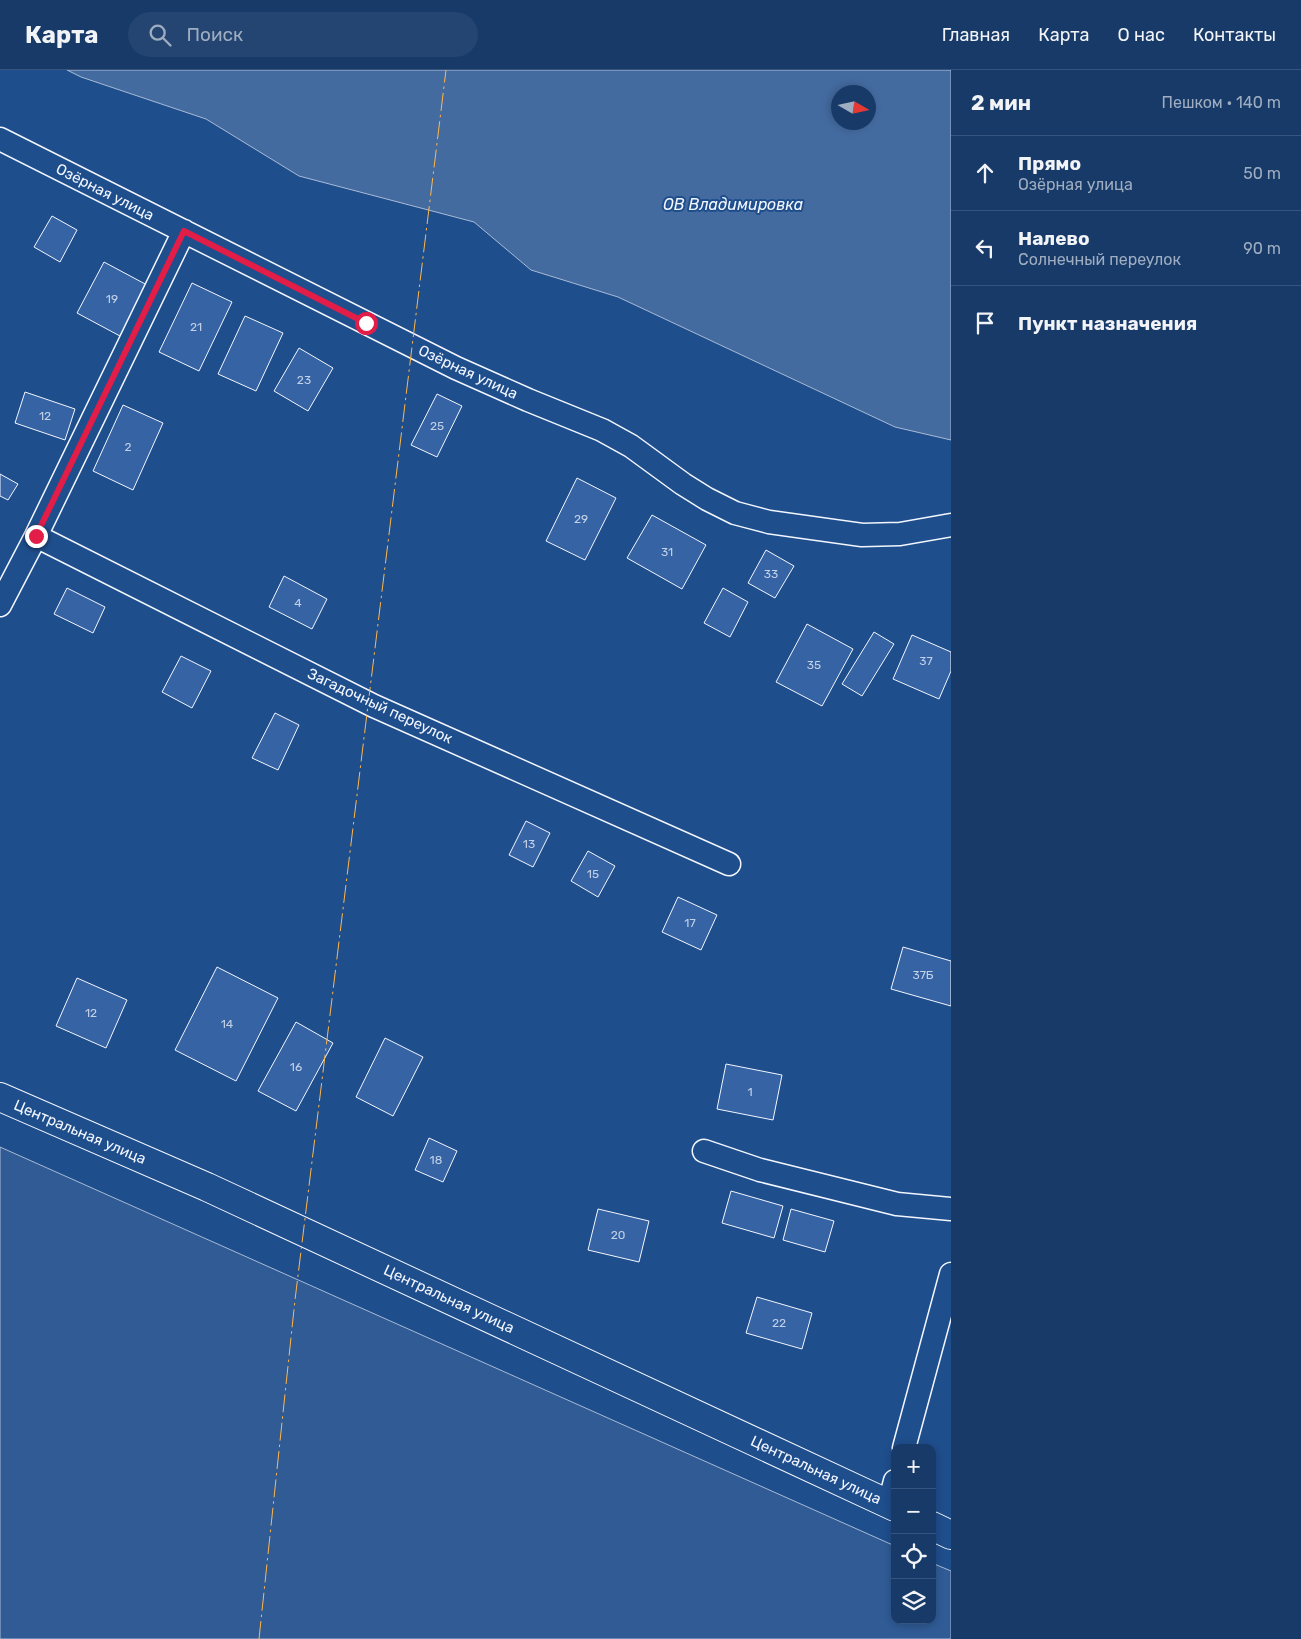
<!DOCTYPE html>
<html lang="ru">
<head>
<meta charset="utf-8">
<style>
	:root { --surface:#173a69; --page:#244571; --text:#f1f3f6; --muted:#9eadc0; --line:#36547d }
	body { margin:0; font-family:Rubik,sans-serif; background:var(--page); color:var(--text) }
	.controls { position:absolute; right:15px; bottom:15px; display:grid; overflow:hidden; border-radius:10px; box-shadow:0 2px 8px #0003 }
	.controls button { width:45px; height:45px; display:grid; place-items:center; padding:0; border:0; border-bottom:1px solid var(--line); background:var(--surface); color:var(--text); font:25px sans-serif }
	.compass { position:absolute; left:831px; top:15px; width:45px; height:45px; border-radius:50%; background:var(--surface); box-shadow:0 2px 8px #0003; rotate:99deg }
	.stop { position:absolute; width:15px; height:15px; margin:-11px; border:4px solid #e11d48; border-radius:50%; background:#fff }
	.stop.end { background:#e11d48; border-color:#fff; box-shadow:0 1px 5px #0008 }
	.list { margin:0; padding:0; list-style:none }
	h2 { display:flex; justify-content:space-between; align-items:center; height:65px; margin:0; padding:0 20px; font-size:21px }
	h2 small { font-size:16px; font-weight:400; color:var(--muted) }
	.list li { display:grid; grid-template-columns:32px 1fr auto; gap:15px; align-items:center; box-sizing:border-box; height:75px; padding:0 20px; border-top:1px solid var(--line) }
	.list b { display:block; font-size:19px; white-space:nowrap }
	.list p { margin:0; font-size:16px; white-space:nowrap; color:var(--muted) }
	.list em { font-size:16px; font-style:normal; color:var(--muted) }
	.icon { flex:none; width:28px; height:28px; fill:none; stroke:currentColor; stroke-width:2; stroke-linecap:round; stroke-linejoin:round }
	.map { position:relative; flex:none; width:951px; height:1569px; overflow:hidden }
	header { display:flex; align-items:center; gap:30px; box-sizing:border-box; height:70px; padding:0 25px; background:var(--surface); border-bottom:1px solid var(--line) }
	header strong { font-size:24px }
	nav { display:flex; gap:28px; margin-inline-start:auto; font-size:18px }
	.search { width:350px; height:45px; background:var(--page); display:flex; align-items:center; gap:12px; box-sizing:border-box; padding:0 18px; border-radius:28px; color:var(--muted); font-size:19px }
	main { display:flex }
	aside { flex:1; background:var(--surface) }
	.map>svg:first-child { display:block }
	.built { fill:#305b95; stroke:#a8bbd7 }
	.water { fill:#446ba0; stroke:#a8bbd7; fill-rule:evenodd }
	.building { fill:#3563a3; stroke:#f2f6ff }
	.lines { fill:none; stroke-linecap:round; stroke-linejoin:round }
	.street-casing { stroke:#f2f6ff; stroke-width:25 }
	.secondary-casing { stroke:#f2f6ff; stroke-width:30 }
	.street { stroke:#1f4e8c; stroke-width:22 }
	.secondary { stroke:#1f4e8c; stroke-width:28 }
	.power { stroke:#ffb74d; stroke-width:1; stroke-dasharray:18 4 2.5 4; stroke-linecap:butt }
	.route { stroke:#e11d48; stroke-width:6 }
	.labels { text-anchor:middle; stroke-width:4; stroke-linejoin:round; paint-order:stroke }
	.number-label { font-size:12px; fill:#c3d1e8 }
	.street-label { font-size:15px; fill:#f2f6ff; stroke:#1f4e8c }
	.water-label { font-size:16px; font-style:italic; fill:#f2f6ff; stroke:#1f4e8c }
</style>
</head>
<body>
<header>
<strong>Карта</strong>
<div class="search"><svg class="icon" aria-label="search" viewBox="0 0 24 24"><circle cx="10" cy="10" r="6"/><path d="M15 15l6 6"/></svg>Поиск</div>
<nav><a>Главная</a><a>Карта</a><a>О нас</a><a>Контакты</a></nav>
</header>
<main>
<div class="map">
<svg width="951" height="1569" viewBox="0 0 951 1569">
	<rect width="100%" height="100%" fill="#1f4e8c"/>
	<!-- built -->
	<path class="built" d="M0 1077 895 1476V1550H932V1493L951 1501V1569H0Z"/>
	<!-- water -->
	<path class="water" d="M67 0H951V370L895 357 618 227 531 200 474 152 299 106 206 49 81 7ZM838 22H868V52H838Z"/>
	<!-- building -->
	<path class="building" d="M52 146 77 160 60 192 34 177Z
		M104 192 147 215 120 266 77 243Z
		M192 213 232 232 199 301 159 282Z
		M245 246 283 263 256 321 218 304Z
		M299 278 333 298 308 341 274 321Z
		M25 322 75 339 65 370 15 353Z
		M437 324 462 336 437 387 411 375Z
		M123 335 163 353 133 420 93 401Z
		M0 404 18 414 8 430 0 426Z
		M577 408 616 428 585 490 546 471Z
		M652 445 706 475 682 519 627 488Z
		M766 480 794 496 775 528 748 513Z
		M284 506 327 529 312 559 269 537Z
		M67 518 105 537 93 563 54 544Z
		M723 518 748 532 730 567 704 553Z
		M807 554 853 579 822 636 776 612Z
		M874 562 894 574 862 626 842 614Z
		M912 565 951 582V601L939 629 893 609Z
		M181 586 211 601 192 638 162 622Z
		M275 643 299 655 278 700 252 688Z
		M526 751 550 763 533 797 509 785Z
		M588 781 615 796 598 827 571 811Z
		M678 827 717 845 701 880 662 862Z
		M903 877 951 891V936L891 919Z
		M217 897 278 928 236 1011 175 980Z
		M77 908 127 930 106 978 56 956Z
		M296 952 333 973 296 1041 258 1021Z
		M385 968 423 987 393 1046 356 1027Z
		M726 994 782 1005 773 1050 717 1039Z
		M429 1068 457 1081 443 1112 415 1100Z
		M731 1121 783 1136 774 1168 722 1153Z
		M598 1139 649 1151 639 1192 588 1180Z
		M791 1139 834 1151 825 1182 783 1170Z
		M757 1227 812 1243 802 1279 746 1263Z"/>
	<g class="lines">
		<!-- street casing -->
		<g class="street-casing">
			<path id="street" d="M0 69 456 298 528 330 602 360 631 376 683 414 707 429 735 443 769 452 862 465 900 464 951 455
				M36 466 374 636 729 794
				M0 535 36 466 184 161
				M704 1081 760 1100 897 1134 951 1139
				M904 1378 951 1204
				M889 1434 895 1411"/>
		</g>
		<!-- secondary casing -->
		<g class="secondary-casing">
			<path id="secondary" d="M0 1027 207 1117 895 1437
				M932 1456 951 1465"/>
		</g>
		<!-- street -->
		<use href="#street" class="street"/>
		<!-- secondary -->
		<use href="#secondary" class="secondary"/>
		<!-- power -->
		<path class="power" d="M259 1569 295 1230 446 0"/>
	</g>
	<g class="lines">
		<!-- route -->
		<path class="route" d="M36 466 184 161 366 253"/>
	</g>
	<g class="labels">
		<!-- number labels -->
		<g class="number-label">
			<text x="112" y="233">19</text>
			<text x="196" y="261">21</text>
			<text x="304" y="314">23</text>
			<text x="45" y="350">12</text>
			<text x="437" y="360">25</text>
			<text x="128" y="381">2</text>
			<text x="581" y="453">29</text>
			<text x="667" y="486">31</text>
			<text x="771" y="508">33</text>
			<text x="298" y="537">4</text>
			<text x="926" y="595">37</text>
			<text x="814" y="599">35</text>
			<text x="529" y="778">13</text>
			<text x="593" y="808">15</text>
			<text x="690" y="857">17</text>
			<text x="923" y="909">37Б</text>
			<text x="91" y="947">12</text>
			<text x="227" y="958">14</text>
			<text x="296" y="1001">16</text>
			<text x="750" y="1026">1</text>
			<text x="436" y="1094">18</text>
			<text x="618" y="1169">20</text>
			<text x="779" y="1257">22</text>
		</g>
		<!-- street labels -->
		<g class="street-label">
			<text transform="translate(105 122) rotate(27)" y="5">Озёрная улица</text>
			<text transform="translate(468 302) rotate(25)" y="5">Озёрная улица</text>
			<text transform="translate(380 636) rotate(25)" y="5">Загадочный переулок</text>
			<text transform="translate(80 1062) rotate(23)" y="5">Центральная улица</text>
			<text transform="translate(449 1229) rotate(25)" y="5">Центральная улица</text>
			<text transform="translate(816 1400) rotate(25)" y="5">Центральная улица</text>
		</g>
		<!-- water labels -->
		<g class="water-label">
			<text x="733" y="140">ОВ Владимировка</text>
		</g>
	</g>
</svg>
<div class="controls">
<button>+</button>
<button>−</button>
<button><svg class="icon" aria-label="locate" viewBox="0 0 24 24"><circle cx="12" cy="12" r="6"/><path d="M12 2v4M12 18v4M2 12h4M18 12h4"/></svg></button>
<button><svg class="icon" aria-label="layers" viewBox="0 0 24 24"><path d="M12 4l9 5-9 5-9-5zM3 14l9 5 9-5"/></svg></button>
</div>
<svg class="compass" viewBox="-18 -18 36 36"><path d="M0-13l5 13h-10z" fill="#e53935"/><path d="M0 13l5-13h-10z" fill="#9eadc0"/></svg>
<div class="stop" style="left:366px;top:253px"></div>
<div class="stop end" style="left:36px;top:466px"></div>
</div>
<aside>
<h2>2 мин<small>Пешком · 140 m</small></h2>
<ul class="list">
<li><svg class="icon" aria-label="ahead" viewBox="0 0 24 24"><path d="M12 20V5M6 11l6-6 6 6"/></svg><div><b>Прямо</b><p>Озёрная улица</p></div><em>50 m</em></li>
<li><svg class="icon" aria-label="left" viewBox="0 0 24 24"><path d="M17 20v-9H6M10 6l-5 5 5 5"/></svg><div><b>Налево</b><p>Солнечный переулок</p></div><em>90 m</em></li>
<li><svg class="icon" aria-label="arrive" viewBox="0 0 24 24"><path d="M6 21V4h12l-3 4 3 4H6"/></svg><div><b>Пункт назначения</b></div></li>
</ul>
</aside>
</main>
</body>
</html>
